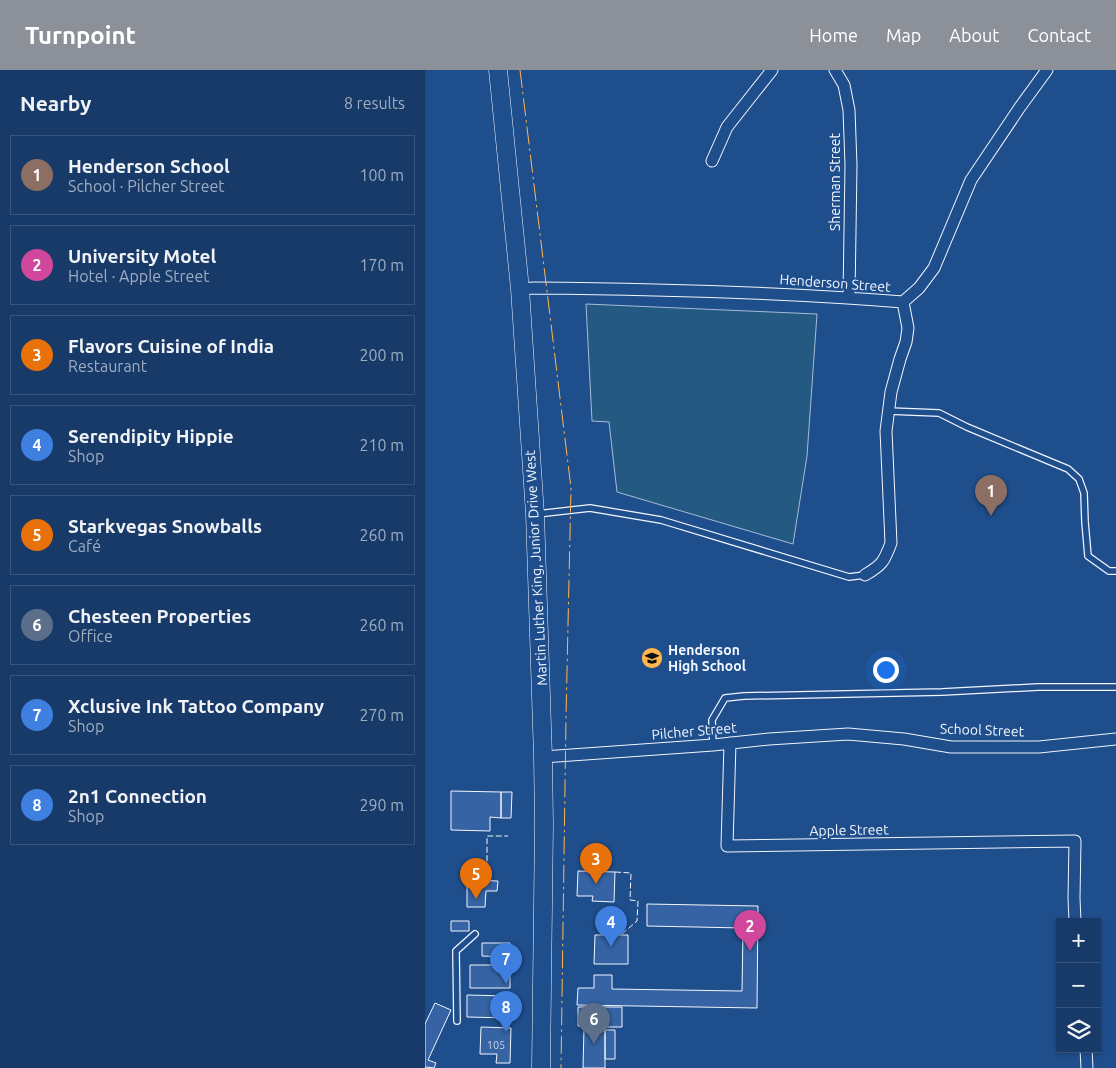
<!DOCTYPE html>
<html lang="en">
<head>
<meta charset="utf-8">
<style>
	:root { --surface:#173a69; --page:#244571; --text:#f1f3f6; --muted:#9eadc0; --line:#36547d; --accent:#8c9099 }
	body { margin:0; font-family:Ubuntu,sans-serif; background:var(--page); color:var(--text) }
	.controls { position:absolute; right:15px; bottom:15px; display:grid; overflow:hidden; border-radius:0px; box-shadow:0 1px 4px #0004 }
	.controls button { width:45px; height:45px; display:grid; place-items:center; padding:0; border:0; border-bottom:1px solid var(--line); background:var(--surface); color:var(--text); font:25px sans-serif }
	.you { position:absolute; left:460px; top:599px; width:18px; height:18px; margin:-12px; border:4px solid #fff; border-radius:50%; background:#1a73e8; box-shadow:0 0 0 8px #1a73e833 }
	.badge { display:grid; place-items:center; width:32px; height:32px; border-radius:50%; background:var(--accent); color:#fff; font-size:16px; font-weight:700 }
	.pin { position:absolute; translate:-50% -41px; filter:drop-shadow(0 1px 2px #0008) }
	.pin::after { content:''; position:absolute; top:26px; width:18px; height:15px; background:inherit; clip-path:polygon(0 0,100% 0,50% 100%) }
	.list { margin:0; padding:0; list-style:none }
	h2 { display:flex; justify-content:space-between; align-items:center; height:65px; margin:0; padding:0 20px; font-size:21px }
	h2 small { font-size:16px; font-weight:400; color:var(--muted) }
	.list li { display:grid; grid-template-columns:32px 1fr auto; gap:15px; align-items:center; box-sizing:border-box; height:80px; margin:0 10px 10px; padding:0 10px; border:1px solid var(--line); border-radius:0px }
	.list b { display:block; font-size:19px; white-space:nowrap }
	.list p { margin:0; font-size:16px; white-space:nowrap; color:var(--muted) }
	.list em { font-size:16px; font-style:normal; color:var(--muted) }
	.icon { flex:none; width:28px; height:28px; fill:none; stroke:currentColor; stroke-width:2; stroke-linecap:round; stroke-linejoin:round }
	.map { position:relative; flex:none; width:691px; height:998px; overflow:hidden }
	header { display:flex; align-items:center; gap:30px; box-sizing:border-box; height:70px; padding:0 25px; background:var(--accent); color:#fff }
	header strong { font-size:24px }
	nav { display:flex; gap:28px; margin-inline-start:auto; font-size:18px }
	main { display:flex }
	aside { flex:1; background:var(--surface) }
	.map>svg:first-child { display:block }
	.green { fill:#245a82; stroke:#a8bbd7 }
	.building { fill:#3563a3; stroke:#f2f6ff }
	.lines { fill:none; stroke-linecap:round; stroke-linejoin:round }
	.lane-casing { stroke:#f2f6ff; stroke-width:8 }
	.street-casing { stroke:#f2f6ff; stroke-width:13 }
	.primary-casing { stroke:#f2f6ff; stroke-width:19 }
	.lane { stroke:#1f4e8c; stroke-width:5.5 }
	.street { stroke:#1f4e8c; stroke-width:11 }
	.primary { stroke:#1f4e8c; stroke-width:18 }
	.fence { stroke:#f2f6ff; stroke-width:1; stroke-dasharray:6 2.5; stroke-linecap:butt }
	.power { stroke:#ffb74d; stroke-width:1; stroke-dasharray:18 4 2.5 4; stroke-linecap:butt }
	.labels { text-anchor:middle; stroke-width:4; stroke-linejoin:round; paint-order:stroke }
	.number-label { font-size:11px; fill:#c3d1e8 }
	.street-label { font-size:14px; fill:#f2f6ff; stroke:#1f4e8c }
	.poi-label { font-size:14px; font-weight:bold; fill:#f2f6ff; stroke:#1f4e8c; text-anchor:start }
</style>
</head>
<body>
<header>
<strong>Turnpoint</strong>
<nav><a>Home</a><a>Map</a><a>About</a><a>Contact</a></nav>
</header>
<main>
<aside>
<h2>Nearby<small>8 results</small></h2>
<ul class="list">
<li><span class="badge" style="background:#8d6e63">1</span><div><b>Henderson School</b><p>School · Pilcher Street</p></div><em>100 m</em></li>
<li><span class="badge" style="background:#d1479c">2</span><div><b>University Motel</b><p>Hotel · Apple Street</p></div><em>170 m</em></li>
<li><span class="badge" style="background:#e8710a">3</span><div><b>Flavors Cuisine of India</b><p>Restaurant</p></div><em>200 m</em></li>
<li><span class="badge" style="background:#3f7fe0">4</span><div><b>Serendipity Hippie</b><p>Shop</p></div><em>210 m</em></li>
<li><span class="badge" style="background:#e8710a">5</span><div><b>Starkvegas Snowballs</b><p>Café</p></div><em>260 m</em></li>
<li><span class="badge" style="background:#5c6f8a">6</span><div><b>Chesteen Properties</b><p>Office</p></div><em>260 m</em></li>
<li><span class="badge" style="background:#3f7fe0">7</span><div><b>Xclusive Ink Tattoo Company</b><p>Shop</p></div><em>270 m</em></li>
<li><span class="badge" style="background:#3f7fe0">8</span><div><b>2n1 Connection</b><p>Shop</p></div><em>290 m</em></li>
</ul>
</aside>
<div class="map">
<svg width="691" height="998" viewBox="0 0 691 998">
	<rect width="100%" height="100%" fill="#1f4e8c"/>
	<!-- green -->
	<path class="green" d="M161 234 392 244 382 386 368 474 192 422 184 352 167 351Z"/>
	<!-- building -->
	<path class="building" d="M26 721 76 722V748L65 747V761L26 760Z
		M76 722H87L86 748H76Z
		M153 801 190 802 189 832 167 831 168 826H152Z
		M42 810 73 811 72 821H61L60 837H42Z
		M222 834 333 836 332 938 152 935 153 918H169V905H187V919L317 921 318 858 222 856Z
		M26 851H44V861H26Z
		M170 865H203V894H169Z
		M57 873H85V887L57 886Z
		M45 895H85V918H45Z
		M42 925 84 926V948L42 947Z
		M10 933 26 940 3 990 11 993 9 998 1 997 0 998V954Z
		M153 937H197V957H180V998H158L159 957 153 956Z
		M56 957 86 958 85 993H71L72 984H55Z
		M180 960H190V989H180Z"/>
	<g class="lines">
		<!-- lane casing -->
		<g class="lane-casing">
			<path id="lane" d="M463 341 514 343 542 357 643 399 654 409 659 423 660 452 663 486 684 501H691
				M112 444 165 438 236 450 424 507 440 505
				M288 675 287 650 300 628 319 626 517 622 613 617H691
				M32 951 31 881 50 864"/>
		</g>
		<!-- street casing -->
		<g class="street-casing">
			<path id="street" d="M410 0 419 15 424 40 426 95 424 227
				M287 91 302 57 347 0
				M95 219 109 218C232 219 355 222 478 232L494 218 509 198 546 110 595 37 622 0
				M440 505C457 495 459 492 466 473L461 361 466 322 475 289 481 272 483 258 478 232
				M305 673 302 776 650 771 649 828 650 852
				M118 687 288 675 344 669 423 664 479 669 526 677H614L691 669
				M661 979 662 998"/>
		</g>
		<!-- primary casing -->
		<g class="primary-casing">
			<path id="primary" d="M73 0 95 219 110 444 118 687 119 754 116 998"/>
		</g>
		<!-- lane -->
		<use href="#lane" class="lane"/>
		<!-- street -->
		<use href="#street" class="street"/>
		<!-- primary -->
		<use href="#primary" class="primary"/>
		<!-- fence -->
		<path class="fence" d="M190 802 206 803 205 830 213 831 212 851 196 865
			M42 810 48 796H62V766H83
			M82 958V948"/>
		<!-- power -->
		<path class="power" d="M95 0 146 418 141 647 136 998"/>
	</g>
	<!-- icons -->
	<defs>
		<g id="school-disc" transform="scale(1.125)"><circle r="9.5" fill="#ffb74d" stroke="#1f4e8c"/><path d="M0-5L7-2L0 1L-7-2ZM-4 1L0 2.5L4 1V4Q0 6-4 4Z" fill="#111"/></g>
	</defs>
	<g fill-rule="evenodd">
		<use href="#school-disc" x="227" y="588"/>
	</g>
	<g class="labels">
		<!-- number labels -->
		<g class="number-label">
			<text x="71" y="979">105</text>
		</g>
		<!-- street labels -->
		<g class="street-label">
			<text transform="translate(410 112) rotate(-90)" y="5">Sherman Street</text>
			<text transform="translate(410 213) rotate(4)" y="5">Henderson Street</text>
			<text transform="translate(111 498) rotate(-93)" y="5">Martin Luther King, Junior Drive West</text>
			<text transform="translate(557 660) rotate(2)" y="5">School Street</text>
			<text transform="translate(269 661) rotate(-5)" y="5">Pilcher Street</text>
			<text transform="translate(424 760) rotate(-1)" y="5">Apple Street</text>
		</g>
		<!-- poi labels -->
		<g class="poi-label">
			<text x="243" y="585">Henderson<tspan x="243" dy="16">High School</tspan></text>
		</g>
	</g>
</svg>
<div class="controls">
<button>+</button>
<button>−</button>
<button><svg class="icon" aria-label="layers" viewBox="0 0 24 24"><path d="M12 4l9 5-9 5-9-5zM3 14l9 5 9-5"/></svg></button>
</div>
<div class="you"></div>
<div class="pin badge" style="left:566px;top:446px;background:#8d6e63">1</div>
<div class="pin badge" style="left:325px;top:881px;background:#d1479c">2</div>
<div class="pin badge" style="left:171px;top:814px;background:#e8710a">3</div>
<div class="pin badge" style="left:186px;top:877px;background:#3f7fe0">4</div>
<div class="pin badge" style="left:51px;top:829px;background:#e8710a">5</div>
<div class="pin badge" style="left:169px;top:974px;background:#5c6f8a">6</div>
<div class="pin badge" style="left:81px;top:914px;background:#3f7fe0">7</div>
<div class="pin badge" style="left:81px;top:962px;background:#3f7fe0">8</div>
</div>
</main>
</body>
</html>
